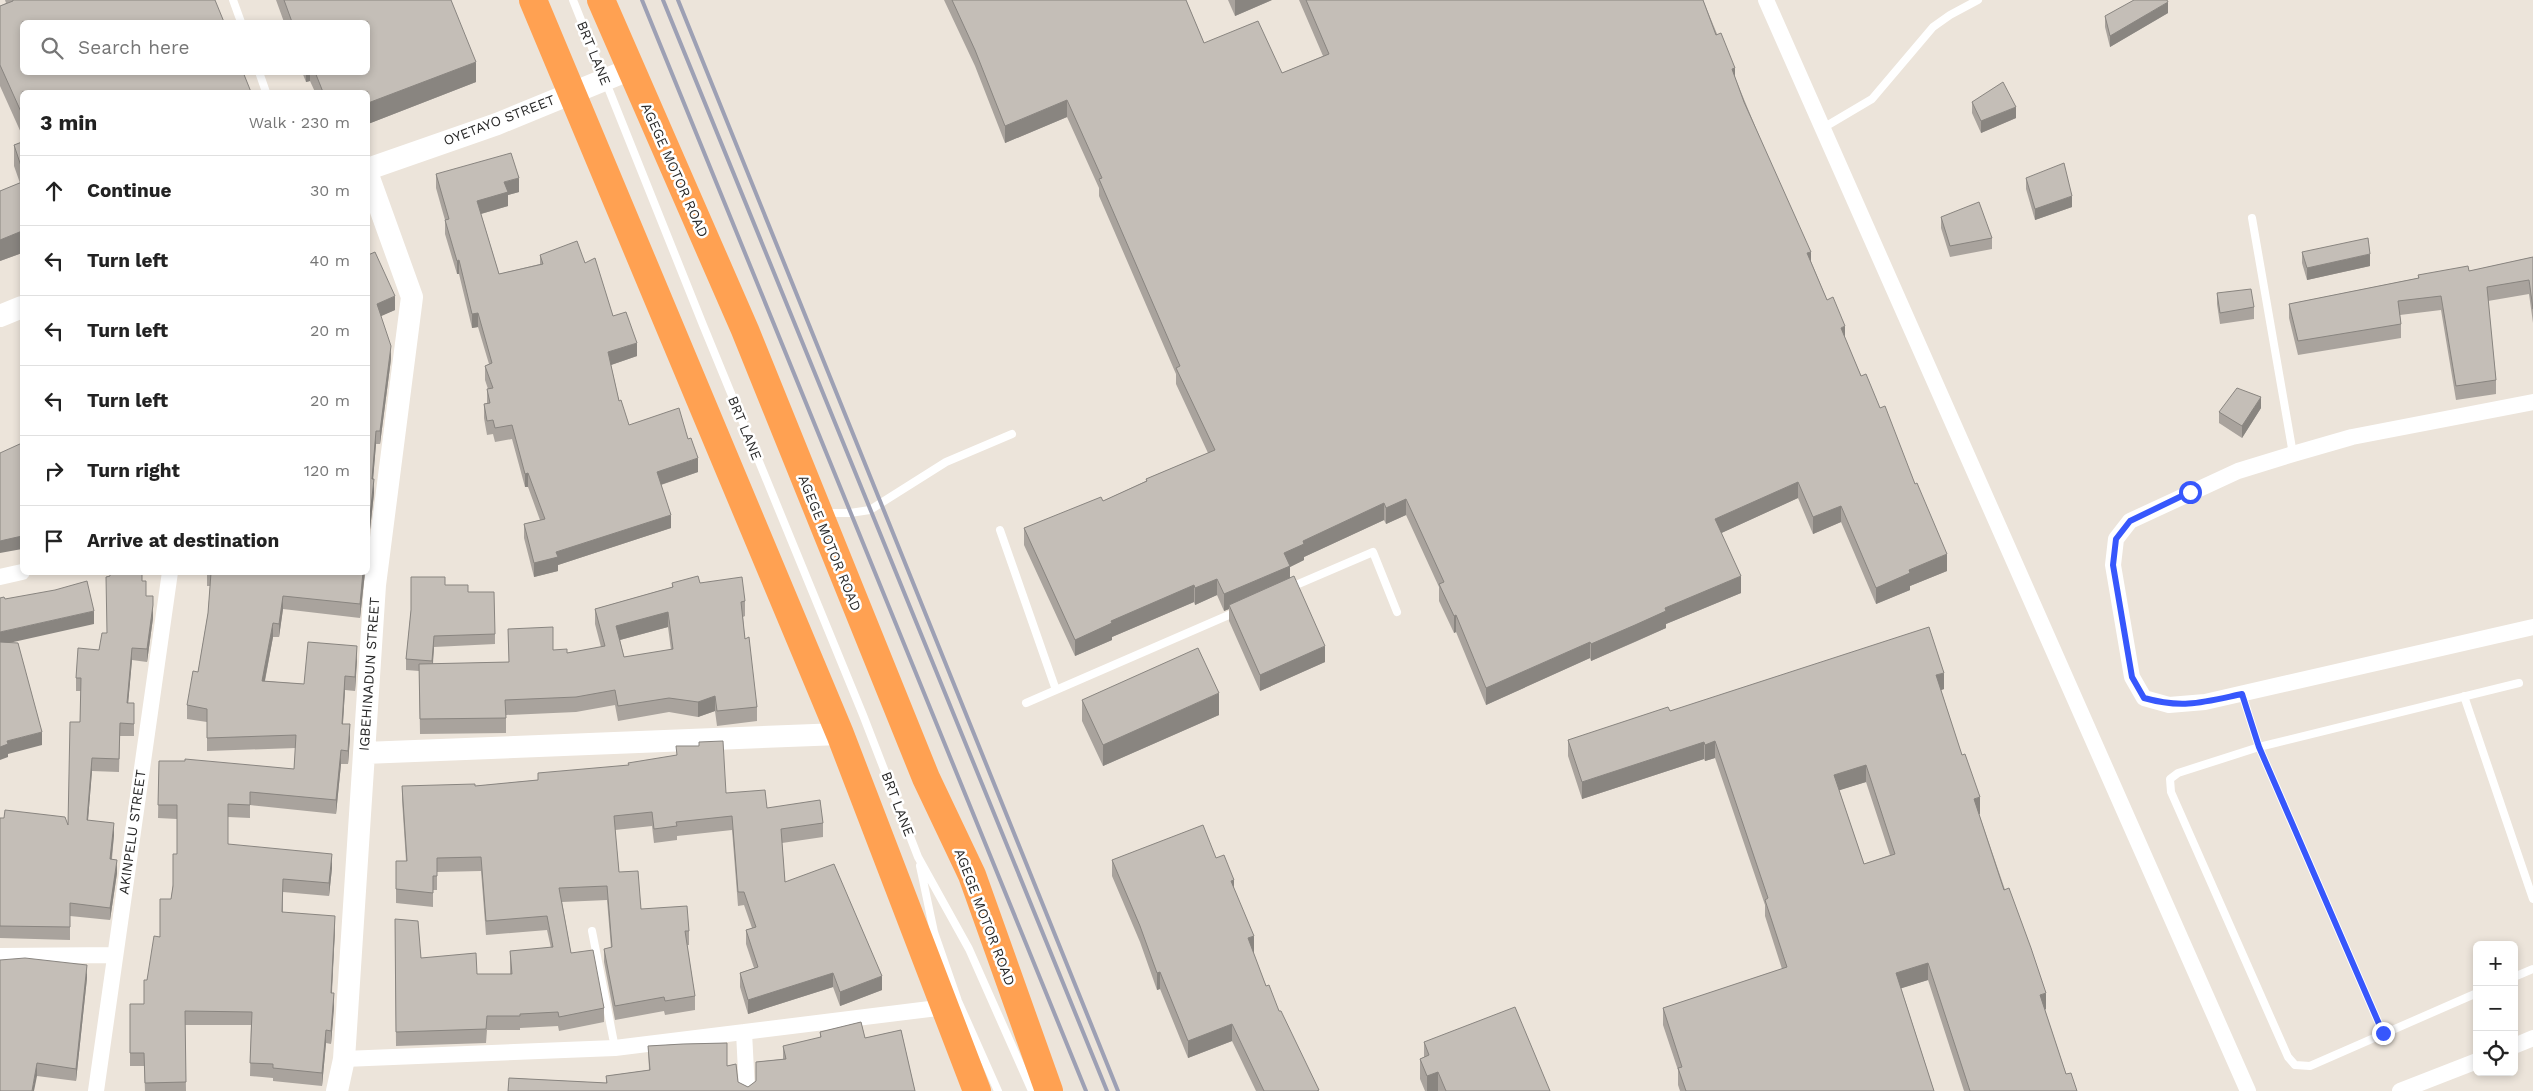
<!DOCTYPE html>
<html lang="en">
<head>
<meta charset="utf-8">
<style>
	:root { --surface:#fff; --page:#f6f6f6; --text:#222; --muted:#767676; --line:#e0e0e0 }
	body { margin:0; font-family:"Work Sans",sans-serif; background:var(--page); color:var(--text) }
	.controls { position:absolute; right:15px; bottom:15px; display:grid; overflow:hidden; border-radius:8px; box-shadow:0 2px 8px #0003 }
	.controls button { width:45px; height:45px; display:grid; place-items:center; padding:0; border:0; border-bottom:1px solid var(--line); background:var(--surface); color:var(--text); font:25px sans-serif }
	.stop { position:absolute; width:15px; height:15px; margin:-11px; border:4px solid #3757fc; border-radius:50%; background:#fff }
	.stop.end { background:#3757fc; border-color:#fff; box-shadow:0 1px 5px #0008 }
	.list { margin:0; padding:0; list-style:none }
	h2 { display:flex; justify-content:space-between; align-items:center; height:65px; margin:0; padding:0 20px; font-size:21px }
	h2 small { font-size:16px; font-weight:400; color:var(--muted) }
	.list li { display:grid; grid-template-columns:32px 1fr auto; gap:15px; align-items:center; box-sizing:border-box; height:70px; padding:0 20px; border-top:1px solid var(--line) }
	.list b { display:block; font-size:19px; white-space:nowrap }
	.list em { font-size:16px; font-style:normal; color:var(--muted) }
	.icon { flex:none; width:28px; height:28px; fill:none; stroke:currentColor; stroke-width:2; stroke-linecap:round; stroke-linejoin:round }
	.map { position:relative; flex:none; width:2533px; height:1091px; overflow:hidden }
	.search { position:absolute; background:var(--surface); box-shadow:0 2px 8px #0003; left:20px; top:20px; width:350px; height:55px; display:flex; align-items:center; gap:12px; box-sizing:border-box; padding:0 18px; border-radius:8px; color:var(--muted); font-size:19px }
	.panel { position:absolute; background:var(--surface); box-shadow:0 2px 8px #0003; left:20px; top:90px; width:350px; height:485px; border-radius:8px }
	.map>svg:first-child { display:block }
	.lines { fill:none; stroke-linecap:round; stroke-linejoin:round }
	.lane { stroke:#fff; stroke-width:8 }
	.street { stroke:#fff; stroke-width:16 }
	.secondary { stroke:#fff; stroke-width:22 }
	.highway { stroke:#ffa152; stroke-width:28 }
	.rail { stroke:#9da0b4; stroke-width:4 }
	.wall { fill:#a9a39d; fill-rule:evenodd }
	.shaded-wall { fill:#898580 }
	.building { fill:#c4beb7; stroke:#898580; fill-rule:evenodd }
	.route { stroke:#3757fc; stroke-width:6 }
	.labels { text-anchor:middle; stroke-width:5; stroke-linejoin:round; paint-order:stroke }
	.street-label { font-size:14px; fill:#292929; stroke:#fff }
</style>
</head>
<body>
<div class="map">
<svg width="2533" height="1091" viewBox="0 0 2533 1091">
	<rect width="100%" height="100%" fill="#ece4da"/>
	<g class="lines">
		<!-- lane -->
		<path class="lane" d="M233 0 241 22
			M573 0 703 325 863 715 918 857 969 949 1032 1091
			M259 72 266 92
			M1823 128 1872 99 1933 27 1950 15 1978 0
			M2252 218 2293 454
			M824 513H850L870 510 946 462 1012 434
			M1000 530 1056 690 1238 611
			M1289 588 1373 552 1397 612
			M2242 694 2259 747 2383 1033
			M2464 696 2533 899
			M1026 703 1056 690
			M920 866 934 932 958 1001 998 1091
			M592 931 615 1048
			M2514 977 2533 969
			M2477 993 2310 1066 2295 1065 2288 1057 2171 792 2170 779 2178 773 2259 747 2519 683"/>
		<!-- street -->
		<path class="street" d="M1766 0 2248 1091
			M2533 402 2352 437 2293 454 2238 471 2130 521 2116 539 2113 565 2132 677 2144 698 2169 705 2205 702 2533 627
			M0 577 22 572
			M0 956 115 955
			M744 1032 747 1091
			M2514 1046 2533 1038
			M344 1059 615 1048 946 1007
			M96 1091 170 572
			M2400 1091 2477 1061"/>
		<!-- secondary -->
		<path class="secondary" d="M368 169 497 124 631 69
			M0 316 22 307
			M364 753 840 734
			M337 1091 344 1059 375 585 412 297 368 175"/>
		<!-- highway -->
		<path class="highway" d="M533 0 840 734 977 1091
			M601 0 745 330 926 778 972 875 1049 1091"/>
		<!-- rail -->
		<path class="rail" d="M642 0 1086 1091
			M663 0 1107 1091
			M678 0 1118 1091"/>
	</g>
	<!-- wall -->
	<path class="wall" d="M5 0H215L22 92V135L0 86V6L6 3Z
		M276 0H451L476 82 368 124V92H315L310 81 306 82 302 72H368V22H284Z
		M944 0H1186L1204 43 1282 73 1323 56 1299 0H1703L1827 300 1845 339 1947 571 1910 586V590L1876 604 1841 522 1813 534 1798 498 1721 533 1741 593 1666 624V628L1635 642 1591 661 1590 658 1486 705 1456 632 1454 633 1439 601V587L1406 515 1386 524 1384 520 1304 557V560L1290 567V578L1325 662 1260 691 1229 621V609L1224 611 1217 595 1195 605 1194 602 1112 637V640L1075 656 1024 545V528L1103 501 1146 481V479L1208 453 1176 384V374L1099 196V188L1067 117 1005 143 975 66Z
		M1228 0H1272L1235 16Z
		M2168 13 2110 47 2105 27V16Z
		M1972 102 2016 118 1981 133 1972 113Z
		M22 142V253L0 261V191L20 183 14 166V145Z
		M436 174 519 192 508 195V206L481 214 499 274 540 264V255L585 263 613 316 637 356 611 365 619 401 629 425 698 472 661 485 671 528 558 565V571L534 577 524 538V524L540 520 528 487H525L512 439 495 442 493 434 487 435 484 418V404L487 403V389H488L485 380V366L489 364 478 327 472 328 459 274H457L445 234V220L436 188Z
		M2026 178 2072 207 2035 220 2026 189Z
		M1941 217 1992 238V249L1950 257 1941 228Z
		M2302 252 2370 266 2307 280 2302 263Z
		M368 255 395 310 380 316 391 359 380 444H376L373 479 374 493 368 548Z
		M2533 257V323L2529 294 2488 301 2496 380V394L2456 400 2441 310 2400 315 2401 324V338L2298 355 2289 318V304L2418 278V275L2469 271Z
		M2217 293 2254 307V319L2220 324 2217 304Z
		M2261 408 2242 438 2219 423V412Z
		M207 572H365L360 618 283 609 279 637H273L265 681 304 684 357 659 355 691 345 690 343 724 350 737 348 764H341L336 814 250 805V818L228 817V844L332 868 329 896 283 892V912L335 929 332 993 334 1007 331 1044 326 1043 322 1086 273 1081V1078L250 1076 251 1025H185L186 1091H145L144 1066H130V1004H144L147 980 171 899 177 854V819L158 818 159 761 294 769 296 748 207 751V722L187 719V705L198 672 208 613 210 586H207Z
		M142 581 146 596 153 618 147 662 132 660 128 703 134 716V736H120L119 772 92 771 88 820 114 835 112 859 117 873 110 920 70 916V940L0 938V818L68 825 80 722 81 691H76V678L99 650 107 633Z
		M672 583H700L745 601V616L743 617 745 639 757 707V721L717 726 715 711 698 717 669 712 618 721 615 705 576 712 506 715V733L420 734 419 671 406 670V659L411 610 445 585 468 592 495 634V644L434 647 433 664 509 662 508 629 553 650 567 653 601 647 595 624V609L672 587ZM668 627 671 650 624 657 620 640Z
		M1944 689 1941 690 1980 814H1979L2046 1009 2045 1010 2066 1074 2077 1091H1964L1928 980 1901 988 1934 1091H1680L1678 1085V1070L1663 1025V1008L1782 969 1765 916V905L1715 758 1705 761 1704 759 1582 799 1568 756V740L1670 711ZM1866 782 1890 855 1864 864 1839 790Z
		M1082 700 1219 715 1103 766 1082 721Z
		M538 773 726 793 767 808 823 823V837L782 843 785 882 882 990 840 1006 833 987 748 1014 740 987V973L754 968 746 944V930L752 928 744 905 738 906 732 830 677 836V840L654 843 652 826 615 830 619 872 641 909 689 931V945H687L695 996V1010L665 1015 664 1011 615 1020 604 962V949L611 948 607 900 562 902 571 953 604 1008V1022L559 1031 558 1026 520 1028V1030H487L486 1043 396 1046 395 919 421 958 477 974H510V951L551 948 547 930 486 935 481 871 437 872V890H433V907L396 903V861H406L402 800V786H475L538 780Z
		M1216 858 1234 889 1254 952 1253 953 1266 986 1319 1091H1256L1232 1041 1188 1058 1160 989 1157 990 1140 942 1112 876V860Z
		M87 978 76 1081 37 1076 0 1091Z
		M861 1022 865 1038 901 1030 915 1091H508L509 1078 606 1083V1076L649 1070 648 1046 683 1044 727 1043V1066L736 1064 738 1082 748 1087 756 1081V1062L783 1059V1046L820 1038V1032Z
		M1424 1042 1550 1091H1425L1420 1079V1059L1424 1057Z"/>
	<!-- shaded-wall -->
	<path class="shaded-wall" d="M1235 0H1272L1235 16Z
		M2168 2V13L2110 47V36Z
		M476 62V82L368 124V103Z
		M1735 68V84L1732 69Z
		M306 72H310V81L306 82Z
		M1067 100V117L1005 143V126Z
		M2016 107V118L1981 133V121Z
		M519 178V192L508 195V206L477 215V201L504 182Z
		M2072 196V207L2035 220V209Z
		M22 231V253L0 261V240Z
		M1811 252V268L1807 253Z
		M2370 254V266L2307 280V268Z
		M459 260V274H457V261Z
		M395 296V310L377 318V304Z
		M478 313V327L472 328V314Z
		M1845 326V342L1841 328Z
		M637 343V356L608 366V352Z
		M391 346V359L380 444V431Z
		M2261 397V408L2242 438V426Z
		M376 431V444L372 492V479Z
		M698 458V472L657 486V472Z
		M528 473V487H525V474Z
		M374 479V493L368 548V534Z
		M1798 482V498L1715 536V519Z
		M1406 499V515L1386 524V508Z
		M1384 503V520L1304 557V560L1290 567V582L1229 605V609L1224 611V594L1284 553 1303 541Z
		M1841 506V522L1813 534V517Z
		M671 515V528L558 565V571L534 577V563L556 552Z
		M22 529V549L0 553V541Z
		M1947 554V571L1910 586V590L1876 604V588L1909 570Z
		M363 572H365L360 618V604Z
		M1741 576V593L1666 624V628L1591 661V644L1665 608Z
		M1217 579V595L1195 605V588Z
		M1194 585V602L1112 637V640L1075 656V640L1111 621Z
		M283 596V609L279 637V624Z
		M153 605V618L147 662V649Z
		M94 611V624L0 645V632Z
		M668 612V627L616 641V626Z
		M1456 615V632L1454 633V616Z
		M273 623V637L262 695V681Z
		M434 636V647L432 672V661Z
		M1590 642V658L1486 705V688Z
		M357 646V659L355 691V677Z
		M1325 646V662L1260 691V675Z
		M132 648V660L127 716V703Z
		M1944 673V689L1936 692V675Z
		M345 676V690L342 737V724Z
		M1219 693V715L1103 766V745Z
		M715 696V711L698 717V702Z
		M350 724V737L348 764V751Z
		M42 732V745L8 754V757L0 760V747L7 741Z
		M1715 741V758L1705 761V745Z
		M1704 742V759L1582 799V782Z
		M341 750V764L336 814V800Z
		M92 758V771L87 832V820Z
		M1866 765V782L1834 792V775Z
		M1980 797V814L1974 816V799Z
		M114 823V835L110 872V859Z
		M332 854V868L329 896V883Z
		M117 860V873L110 920V908Z
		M1234 880V896L1231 881Z
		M335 916V929L331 1006V993Z
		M1254 936V952L1248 955V938Z
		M1928 963V980L1896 990V973Z
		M87 965V978L76 1081V1069Z
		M1160 972V989L1157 990V973Z
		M833 973V987L748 1014V1000Z
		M882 976V990L840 1006V992Z
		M334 993V1007L331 1044V1031Z
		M2046 993V1009L2040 1011V995Z
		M1232 1024V1041L1188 1058V1041Z
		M326 1030V1043L322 1086V1073Z
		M37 1063V1076L34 1091H32Z
		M1438 1072V1091H1427V1076Z"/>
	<!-- building -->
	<path class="building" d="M13 0H215L224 22H22V72H243L251 92H22V114L0 65V6L13 1Z
		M284 0H451L476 62 368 103V92H323L315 72H368V22H292Z
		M952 0H1186L1204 43 1258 21 1282 73 1329 54 1306 0H1703L1716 35 1721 33 1735 68 1732 69 1744 102 1811 252 1807 253 1827 300 1833 297 1845 326 1841 328 1861 376 1866 374 1880 408 1885 406 1915 484 1917 483 1947 554 1909 570 1910 573 1876 588 1841 506 1813 517 1798 482 1715 519 1741 576 1665 608 1666 611 1635 625 1591 644 1590 642 1486 688 1456 615 1454 616 1439 584 1444 582 1406 499 1386 508 1384 503 1303 541 1304 544 1284 553 1290 566 1224 594 1217 579 1195 588 1194 585 1111 621 1112 623 1075 640 1024 528 1101 497 1103 501 1147 481 1146 479 1215 450 1176 368 1180 366 1099 179 1102 178 1067 100 1005 126 975 50Z
		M2134 0H2167L2168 2 2110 36 2105 16Z
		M2003 82 2016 107 1981 121 1972 102Z
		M22 142V169L14 145Z
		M511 153 519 178 504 182 508 192 477 201 499 274 543 264 540 255 577 241 585 263 595 258 613 316 626 312 637 343 608 352 619 401 621 400 629 425 679 408 688 439 691 438 698 458 657 472 671 515 556 552 558 557 534 563 524 524 545 519 528 473 525 474 512 425 495 428 493 420 487 421 484 404 490 403 487 389 493 388 485 366 492 363 478 313 472 314 459 260 457 261 445 220 449 219 436 174Z
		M2064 163 2072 196 2035 209 2026 178Z
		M22 182V231L0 240V191Z
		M1979 202 1992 238 1950 246 1941 217Z
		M2368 238 2370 254 2307 268 2302 252Z
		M375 252 395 296 377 304 391 346 380 431H376L372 479H374L368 534V255Z
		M2533 257V309L2529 280 2487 287 2496 380 2456 386 2441 296 2398 301 2401 324 2298 341 2289 304 2419 278 2418 275 2468 266 2469 271Z
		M2251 289 2254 307 2220 313 2217 293Z
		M2237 388 2261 397 2242 426 2219 412Z
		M22 443V536L0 541V453Z
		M110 572H142V581H146V596H153V605L147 649 132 648 127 703H134V724L120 723 119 759 92 758 87 820 114 823 110 859 117 860 110 908 70 903V927L0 926V818H4L5 810 65 817 68 825 70 722H80L81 678H76L78 648 99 650 102 633H107L106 577 110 576Z
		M209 572H363L360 604 283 596 279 624 273 623 262 681 304 684 308 642 357 646 355 677 345 676 342 724H350L348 751 341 750 336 800 250 792V805L228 804V844L332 854 329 883 283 879 282 912 335 916 331 993H334L331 1031 326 1030 322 1073 273 1068V1064L250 1063 252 1012 185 1011 186 1082 145 1083 144 1053H130V1004H144V980H147L154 936 160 937V899H171L173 886V854H177V805H158L159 761H185V759L294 769 296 735 207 738V709L187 705 193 671 198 672 208 613 211 573Z
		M698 576 700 583 742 577 745 601 741 602 745 639 749 637 757 707 717 711 715 696 698 702 669 698 618 706 615 690 576 697 505 700 506 718 420 719 419 664 509 662 508 629 553 627V650L567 649V653L605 646 595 609 673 587 672 583ZM668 612 673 649 624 657 616 626Z
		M1294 576 1325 646 1260 675 1229 605Z
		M411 577H445V585H468V592H494L495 634 434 636 432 661 406 659 411 610Z
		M87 581 94 611 0 632V598L4 597 5 599 55 590Z
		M1929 627 1944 673 1936 675 1962 755 1965 754 1980 797 1974 799 2004 890 2009 888 2031 948 2046 993 2040 995 2066 1074 2071 1073 2077 1091H1970L1928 963 1896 973 1934 1091H1686L1678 1068 1682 1067 1663 1008 1787 967 1765 900 1768 898 1715 741 1705 745 1704 742 1582 782 1568 740 1668 707 1670 711ZM1866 765 1895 854 1864 864 1834 775Z
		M0 642 18 643 42 732 7 741 8 744 0 747Z
		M1198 648 1219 693 1103 745 1082 700Z
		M723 741 726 793 765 790 767 808 820 800 823 823 781 829 785 882 834 864 882 976 840 992 833 973 748 1000 740 973 758 967 746 930 756 927 744 892H738L732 816 676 822 677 826 654 829 652 812 614 816 619 872 638 871 641 909 687 906 689 931H685L695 996 665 1001 664 997 615 1006 604 949 612 947 607 886 559 888 571 953 593 950 604 1008 559 1017 558 1012 520 1014V1016H487L486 1029 396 1032 395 919 418 921 421 958 476 953 477 974H512L510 951 553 947 547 916 486 921 481 857 437 858V876H433V893L396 889V861H407L402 786 475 784V786L538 780V773L629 765 628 763 677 755 676 746H699V742Z
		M1203 825 1216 858 1224 855 1234 880 1231 881 1254 936 1248 938 1266 986 1269 985 1279 1011H1281L1319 1090 1317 1091H1264L1232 1024 1188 1041 1160 972 1157 973 1140 926 1112 860Z
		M25 958 87 965 76 1069 37 1063 32 1091H0V960Z
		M1515 1007 1550 1091H1446L1438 1072 1427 1076 1420 1059 1429 1055 1424 1042Z
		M861 1022 865 1038 901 1030 915 1091H508L509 1078 607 1083 606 1076 650 1070 648 1046 683 1044 727 1043V1066L736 1064 738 1082 748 1087 756 1081V1062L786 1059 783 1046 821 1037 820 1032Z"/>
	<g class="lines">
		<!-- route -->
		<path class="route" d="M2190 492 2130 521 2116 539 2113 565 2132 677 2144 698C2183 709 2204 702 2242 694L2259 747 2383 1033"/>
	</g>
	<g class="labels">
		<!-- street labels -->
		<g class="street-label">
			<text transform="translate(594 53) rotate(68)" y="5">BRT LANE</text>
			<text transform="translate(499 120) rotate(-21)" y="5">OYETAYO STREET</text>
			<text transform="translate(675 170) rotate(66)" y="5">AGEGE MOTOR ROAD</text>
			<text transform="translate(745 428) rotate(68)" y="5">BRT LANE</text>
			<text transform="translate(830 543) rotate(68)" y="5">AGEGE MOTOR ROAD</text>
			<text transform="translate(369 674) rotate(-86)" y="5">IGBEHINADUN STREET</text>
			<text transform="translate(898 804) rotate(69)" y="5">BRT LANE</text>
			<text transform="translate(132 832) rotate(-82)" y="5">AKINPELU STREET</text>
			<text transform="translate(985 917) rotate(69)" y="5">AGEGE MOTOR ROAD</text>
		</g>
	</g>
</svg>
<div class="controls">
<button>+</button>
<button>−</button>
<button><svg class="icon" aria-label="locate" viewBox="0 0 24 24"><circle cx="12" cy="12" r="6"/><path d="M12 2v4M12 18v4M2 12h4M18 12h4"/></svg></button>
</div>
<div class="stop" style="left:2190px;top:492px"></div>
<div class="stop end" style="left:2383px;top:1033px"></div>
<div class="search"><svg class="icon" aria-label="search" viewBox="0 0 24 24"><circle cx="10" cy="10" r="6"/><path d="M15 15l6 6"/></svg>Search here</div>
<section class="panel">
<h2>3 min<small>Walk · 230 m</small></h2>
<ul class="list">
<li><svg class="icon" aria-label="ahead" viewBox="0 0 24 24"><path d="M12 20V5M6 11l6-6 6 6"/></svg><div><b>Continue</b></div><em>30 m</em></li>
<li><svg class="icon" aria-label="left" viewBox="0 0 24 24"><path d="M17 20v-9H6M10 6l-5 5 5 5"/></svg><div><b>Turn left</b></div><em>40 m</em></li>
<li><svg class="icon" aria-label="left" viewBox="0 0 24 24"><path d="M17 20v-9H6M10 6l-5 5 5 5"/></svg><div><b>Turn left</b></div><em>20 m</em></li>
<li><svg class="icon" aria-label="left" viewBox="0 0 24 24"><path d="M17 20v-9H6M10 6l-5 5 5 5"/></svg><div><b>Turn left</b></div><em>20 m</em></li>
<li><svg class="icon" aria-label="right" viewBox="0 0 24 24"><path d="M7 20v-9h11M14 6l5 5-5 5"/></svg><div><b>Turn right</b></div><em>120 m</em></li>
<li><svg class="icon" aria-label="arrive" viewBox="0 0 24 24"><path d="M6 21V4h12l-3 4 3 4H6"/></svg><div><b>Arrive at destination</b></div></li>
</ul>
</section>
</div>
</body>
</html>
